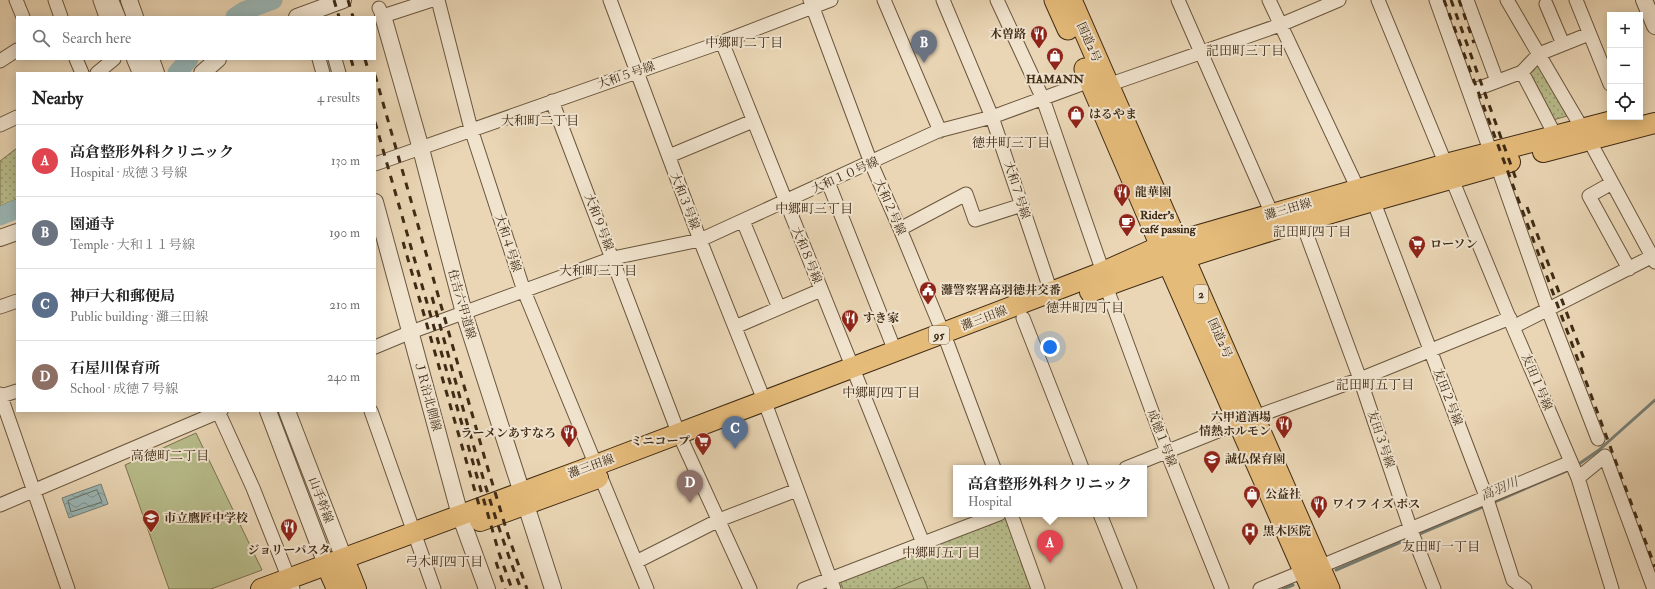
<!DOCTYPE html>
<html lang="en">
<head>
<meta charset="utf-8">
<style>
	:root { --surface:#fff; --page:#f2f2f2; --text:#222; --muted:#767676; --line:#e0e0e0; --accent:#8f2418 }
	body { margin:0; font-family:"IM FELL Double Pica","Noto Serif JP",serif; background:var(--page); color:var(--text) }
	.controls { position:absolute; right:12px; top:12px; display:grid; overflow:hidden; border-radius:0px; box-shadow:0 2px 10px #0003 }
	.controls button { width:36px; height:36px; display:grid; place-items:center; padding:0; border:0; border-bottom:1px solid var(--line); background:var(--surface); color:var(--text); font:20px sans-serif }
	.you { position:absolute; left:1050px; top:347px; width:14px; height:14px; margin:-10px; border:3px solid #fff; border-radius:50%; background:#1a73e8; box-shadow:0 0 0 6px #1a73e833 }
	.badge { display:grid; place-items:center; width:26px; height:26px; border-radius:50%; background:var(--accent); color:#fff; font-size:13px; font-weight:700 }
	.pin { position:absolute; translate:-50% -33px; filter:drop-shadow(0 1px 2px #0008) }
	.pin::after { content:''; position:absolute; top:21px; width:14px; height:12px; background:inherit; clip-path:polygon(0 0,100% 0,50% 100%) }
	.popup { position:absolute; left:953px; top:465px; width:194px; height:52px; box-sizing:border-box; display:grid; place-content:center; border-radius:0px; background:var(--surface); filter:drop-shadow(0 1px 3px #0005); font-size:13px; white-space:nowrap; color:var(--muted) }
	.popup b { font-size:15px; color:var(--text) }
	.popup::after { content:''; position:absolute; left:50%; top:100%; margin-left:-8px; border:8px solid transparent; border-top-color:var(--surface) }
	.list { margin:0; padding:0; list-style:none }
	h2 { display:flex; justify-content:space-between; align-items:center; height:52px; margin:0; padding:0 16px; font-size:17px }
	h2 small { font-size:13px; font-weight:400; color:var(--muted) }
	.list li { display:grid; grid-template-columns:26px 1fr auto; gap:12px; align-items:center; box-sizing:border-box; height:72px; padding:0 16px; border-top:1px solid var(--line) }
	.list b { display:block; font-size:15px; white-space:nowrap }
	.list p { margin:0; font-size:13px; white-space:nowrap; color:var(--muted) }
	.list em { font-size:13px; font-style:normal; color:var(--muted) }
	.icon { flex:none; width:22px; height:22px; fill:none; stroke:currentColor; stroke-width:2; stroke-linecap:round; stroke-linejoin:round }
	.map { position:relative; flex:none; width:1655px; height:589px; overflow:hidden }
	.search { position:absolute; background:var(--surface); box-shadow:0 2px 10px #0003; left:16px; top:16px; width:360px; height:44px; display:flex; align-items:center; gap:10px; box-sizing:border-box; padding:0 14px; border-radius:0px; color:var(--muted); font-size:15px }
	.panel { position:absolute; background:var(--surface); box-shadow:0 2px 10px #0003; left:16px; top:72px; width:360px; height:340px; border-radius:0px }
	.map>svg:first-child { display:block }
	.park { fill:url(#park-dots); stroke:#7c7450 }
	.pitch { fill:#b8bd8c; stroke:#7c7450 }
	.water { fill:url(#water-waves); stroke:#767f76 }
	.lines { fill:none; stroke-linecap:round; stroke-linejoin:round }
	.shore { stroke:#6c7166; stroke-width:1 }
	.stream { stroke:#767f76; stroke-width:3 }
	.river { stroke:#9ab7b6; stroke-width:19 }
	.minor-casing { stroke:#6a563d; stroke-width:15 }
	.tertiary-casing { stroke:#6a563d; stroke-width:18 }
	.primary-casing { stroke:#3f2b15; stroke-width:22 }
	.trunk-casing { stroke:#3f2b15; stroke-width:23 }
	.minor { stroke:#f1e4cf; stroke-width:13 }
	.tertiary { stroke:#f1e4cf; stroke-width:16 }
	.primary { stroke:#e5bb7a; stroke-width:20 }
	.trunk { stroke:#e5bb7a; stroke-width:21 }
	.rail { stroke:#3f2b15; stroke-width:3; stroke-dasharray:7 7; stroke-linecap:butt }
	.labels { text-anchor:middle; stroke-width:4; stroke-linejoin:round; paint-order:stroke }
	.shield { fill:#f1e4cf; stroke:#74624d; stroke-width:1 }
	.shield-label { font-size:11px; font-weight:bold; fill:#3f2b15 }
	.poi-label { font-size:12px; font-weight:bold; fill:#3f2b15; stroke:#f1e4cf; text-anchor:start }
	.street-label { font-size:12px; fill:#3f2b15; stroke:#f1e4cf }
	.neighbourhood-label { font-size:13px; fill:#3f2b15; stroke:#f1e4cf }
	.water-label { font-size:13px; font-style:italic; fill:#564e3d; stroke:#f1e4cf }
</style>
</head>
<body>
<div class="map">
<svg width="1655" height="589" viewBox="0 0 1655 589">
	<defs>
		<pattern id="park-dots" width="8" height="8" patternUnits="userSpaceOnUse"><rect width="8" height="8" fill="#b8bd8c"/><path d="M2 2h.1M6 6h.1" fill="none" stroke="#979a71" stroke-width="1.8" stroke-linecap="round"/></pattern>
		<pattern id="water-waves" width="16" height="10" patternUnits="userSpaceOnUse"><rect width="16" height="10" fill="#9ab7b6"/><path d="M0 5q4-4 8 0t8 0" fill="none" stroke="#7f9593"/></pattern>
	</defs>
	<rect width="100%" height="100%" fill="#ead6b5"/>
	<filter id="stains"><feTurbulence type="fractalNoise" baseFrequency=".005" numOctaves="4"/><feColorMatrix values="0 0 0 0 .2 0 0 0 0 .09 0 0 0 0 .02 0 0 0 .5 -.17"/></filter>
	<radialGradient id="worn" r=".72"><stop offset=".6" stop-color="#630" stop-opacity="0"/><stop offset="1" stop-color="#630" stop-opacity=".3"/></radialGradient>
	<!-- park -->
	<path class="park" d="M1539 63 1567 116 1553 120 1528 75Z
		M17 148V199L0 206V161Z
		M1005 516 1034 589H843L841 584 842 580Z"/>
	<!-- pitch -->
	<path class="pitch" d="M196 433 262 570 211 589H169L125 465Z
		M923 577 928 589H893Z"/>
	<!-- water -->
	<path class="water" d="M101 484 108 504 69 518 62 498Z"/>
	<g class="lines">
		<!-- shore -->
		<path class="shore" d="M97 490 102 502 71 512 68 501Z"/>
		<!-- stream -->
		<path class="stream" d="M1576 466 1599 450 1655 400
			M1492 503 1571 469
			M1417 535 1485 506
			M1336 570 1410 538
			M1283 589 1293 585"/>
		<!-- river -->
		<path class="river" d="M235 17 244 11 273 0
			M177 73 189 59
			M0 216 17 209"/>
		<!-- minor casing -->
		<g class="minor-casing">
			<path id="minor" d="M16 0 23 17
				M55 0 61 17
				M100 0 106 17
				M438 0 471 129 524 291 647 589
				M610 0 700 240 764 400 834 589
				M810 0 871 163 900 229 948 345 994 468
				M884 0 940 131
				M943 0 992 117 1051 292
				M997 0 1043 99 1103 272
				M1178 0 1272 214
				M1269 0 1358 189
				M1378 0 1513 327 1578 478 1612 589
				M1436 0 1491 153
				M1467 0 1497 81
				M1507 0 1589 140 1655 262
				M1576 0 1610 84
				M1546 4 1563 44
				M379 8 383 16 432 0
				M722 42 923 543
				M76 59 82 73
				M319 59 323 73
				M335 59 339 73
				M0 61 17 50
				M1522 72 1555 135
				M97 73 114 59
				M1108 85 1280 25 1339 0
				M1469 92 1522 72 1539 54 1589 34
				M552 101 678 432 750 589
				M0 125 17 117
				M669 156 753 121
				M375 164 722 42 831 0
				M1497 165 1548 310 1598 439
				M828 182 895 351
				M1612 183 1589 196 1629 269
				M1373 200 1487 499 1513 580 1525 589
				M743 221 779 308
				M1302 222 1360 379 1412 533 1434 589
				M900 229 966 194 975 220 1022 205
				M1106 286 1167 452 1222 589
				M0 307 17 301
				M1023 318 1082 468
				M735 327 821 290
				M1513 327 1655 255
				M375 347 411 332 613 258 700 240 938 131 992 117 1090 81
				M0 394 68 589
				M1 396 17 391
				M218 411 253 488 293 589
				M371 411 434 589
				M1126 468 1238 423 1360 379 1510 318
				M1578 478 1605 456 1654 589
				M0 505 221 411
				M1011 514 1038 589
				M1100 514 1130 589
				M636 562 719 520 797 490
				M1319 567 1571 462
				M804 589 999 514
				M1260 589 1304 571"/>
		</g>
		<!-- tertiary casing -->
		<g class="tertiary-casing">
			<path id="tertiary" d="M110 0 117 17
				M129 0 135 17
				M1644 0 1655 26
				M383 16 421 149 464 313 553 589
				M297 17 343 0
				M135 59 141 73
				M151 59 156 73
				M202 73 218 59
				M375 202 460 515 487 589
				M0 238 17 232
				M268 411 326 564
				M287 411 348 569"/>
		</g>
		<!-- primary casing -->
		<g class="primary-casing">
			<path id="primary" d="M1543 152 1655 123
				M1090 292C1227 239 1369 203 1510 162
				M480 521 598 478
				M326 564 337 589
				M348 569 356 589
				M261 589 596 465 1051 292 1103 272 1161 246 1446 164 1628 117"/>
		</g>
		<!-- trunk casing -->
		<g class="trunk-casing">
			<path id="trunk" d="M1055 0 1068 29
				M1071 0 1329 589
				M1085 69 1161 246 1312 589"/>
		</g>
		<!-- minor -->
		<use href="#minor" class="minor"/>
		<!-- tertiary -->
		<use href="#tertiary" class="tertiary"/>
		<!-- primary -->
		<use href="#primary" class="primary"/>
		<!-- trunk -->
		<use href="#trunk" class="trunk"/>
		<!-- rail -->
		<path class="rail" d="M334 0 339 17
			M348 0 353 17
			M1444 0 1655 567
			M1451 0 1516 179
			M1459 0 1474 43
			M351 59 355 73
			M365 59 369 73
			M375 75 485 459 508 535 527 589
			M375 122 499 553 512 589
			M1527 207 1584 359
			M403 242 479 505
			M432 297C460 395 484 494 521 589
			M496 562 505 589"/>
	</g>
	<!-- icons -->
	<defs>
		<g id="restaurant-pin" transform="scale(0.9)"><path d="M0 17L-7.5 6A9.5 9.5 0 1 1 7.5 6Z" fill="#8f2418" stroke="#f1e4cf"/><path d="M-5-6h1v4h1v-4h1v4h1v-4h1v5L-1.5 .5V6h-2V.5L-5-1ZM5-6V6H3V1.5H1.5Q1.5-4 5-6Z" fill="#fff"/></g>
		<g id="shop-pin" transform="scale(0.9)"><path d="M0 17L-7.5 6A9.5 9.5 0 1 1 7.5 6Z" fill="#8f2418" stroke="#f1e4cf"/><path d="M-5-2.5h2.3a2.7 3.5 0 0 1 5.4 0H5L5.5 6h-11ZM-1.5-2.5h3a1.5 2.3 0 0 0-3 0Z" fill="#fff"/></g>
		<g id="cafe-pin" transform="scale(0.9)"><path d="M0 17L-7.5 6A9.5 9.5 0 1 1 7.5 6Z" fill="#8f2418" stroke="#f1e4cf"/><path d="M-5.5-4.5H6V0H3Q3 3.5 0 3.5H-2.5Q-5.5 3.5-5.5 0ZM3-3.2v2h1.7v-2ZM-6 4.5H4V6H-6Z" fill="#fff"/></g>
		<g id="supermarket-pin" transform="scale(0.9)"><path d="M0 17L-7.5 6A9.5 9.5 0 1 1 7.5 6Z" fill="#8f2418" stroke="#f1e4cf"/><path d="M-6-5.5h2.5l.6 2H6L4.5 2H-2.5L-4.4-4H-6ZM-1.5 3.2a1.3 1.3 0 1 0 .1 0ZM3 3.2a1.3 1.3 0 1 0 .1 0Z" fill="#fff"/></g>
		<g id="civic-pin" transform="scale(0.9)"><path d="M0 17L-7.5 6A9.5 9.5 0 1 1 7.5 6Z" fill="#8f2418" stroke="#f1e4cf"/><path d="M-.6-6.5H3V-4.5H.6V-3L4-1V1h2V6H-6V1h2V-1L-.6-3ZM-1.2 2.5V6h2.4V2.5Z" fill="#fff"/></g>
		<g id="school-pin" transform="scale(0.9)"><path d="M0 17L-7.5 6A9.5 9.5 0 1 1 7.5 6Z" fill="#8f2418" stroke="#f1e4cf"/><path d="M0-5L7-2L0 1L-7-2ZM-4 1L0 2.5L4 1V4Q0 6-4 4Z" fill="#fff"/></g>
		<g id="hospital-pin" transform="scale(0.9)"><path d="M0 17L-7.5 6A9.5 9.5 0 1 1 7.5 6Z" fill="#8f2418" stroke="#f1e4cf"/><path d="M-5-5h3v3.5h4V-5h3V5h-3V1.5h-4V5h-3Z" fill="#fff"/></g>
	</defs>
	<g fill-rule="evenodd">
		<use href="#restaurant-pin" x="1039" y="34"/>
		<use href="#shop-pin" x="1055" y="56"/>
		<use href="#shop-pin" x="1076" y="114"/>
		<use href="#restaurant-pin" x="1122" y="192"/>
		<use href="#cafe-pin" x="1127" y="222"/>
		<use href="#supermarket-pin" x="1417" y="244"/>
		<use href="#civic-pin" x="928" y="290"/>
		<use href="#restaurant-pin" x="850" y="318"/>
		<use href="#restaurant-pin" x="1284" y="424"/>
		<use href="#restaurant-pin" x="569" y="433"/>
		<use href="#supermarket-pin" x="703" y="441"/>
		<use href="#school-pin" x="1212" y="459"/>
		<use href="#shop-pin" x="1252" y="494"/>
		<use href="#restaurant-pin" x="1319" y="504"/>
		<use href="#school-pin" x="151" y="518"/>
		<use href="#restaurant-pin" x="289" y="527"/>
		<use href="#hospital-pin" x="1250" y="531"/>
	</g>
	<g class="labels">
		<!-- shield labels -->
		<g class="shield">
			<rect x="1194" y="285" width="14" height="18" rx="3"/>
			<rect x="929" y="326" width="20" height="18" rx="3"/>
		</g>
		<g class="shield-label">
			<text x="1201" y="298">2</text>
			<text x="939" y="339">95</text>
		</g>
		<!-- poi labels -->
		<g class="poi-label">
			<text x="1026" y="38" text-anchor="end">木曽路</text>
			<text x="1055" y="83" text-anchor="middle">HAMANN</text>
			<text x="1089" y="118">はるやま</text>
			<text x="1135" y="196">龍華園</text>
			<text x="1140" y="219">Rider's<tspan x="1140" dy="14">café passing</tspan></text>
			<text x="1430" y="248">ローソン</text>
			<text x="941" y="294">灘警察署高羽徳井交番</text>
			<text x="863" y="322">すき家</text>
			<text x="1271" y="421" text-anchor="end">六甲道酒場<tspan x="1271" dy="14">情熱ホルモン</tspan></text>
			<text x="556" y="437" text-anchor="end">ラーメンあすなろ</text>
			<text x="690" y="445" text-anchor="end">ミニコープ</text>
			<text x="1225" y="463">誠仏保育園</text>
			<text x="1265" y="498">公益社</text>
			<text x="1332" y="508">ワイフ イズ ボス</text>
			<text x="164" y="522">市立鷹匠中学校</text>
			<text x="1263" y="535">黒木医院</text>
			<text x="289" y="554" text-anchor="middle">ジョリーパスタ</text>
		</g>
		<!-- street labels -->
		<g class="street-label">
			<text transform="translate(1089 42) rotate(66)" y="4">国道2号</text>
			<text transform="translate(626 75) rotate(-19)" y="4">大和５号線</text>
			<text transform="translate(845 175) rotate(-24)" y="4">大和１０号線</text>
			<text transform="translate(1017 190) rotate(72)" y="4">大和７号線</text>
			<text transform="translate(685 201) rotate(69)" y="4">大和３号線</text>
			<text transform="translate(890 207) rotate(66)" y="4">大和２号線</text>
			<text transform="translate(1288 209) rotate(-16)" y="4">灘三田線</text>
			<text transform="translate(599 222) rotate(69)" y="4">大和９号線</text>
			<text transform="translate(508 243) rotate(72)" y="4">大和４号線</text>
			<text transform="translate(807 255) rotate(68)" y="4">大和８号線</text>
			<text transform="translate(462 304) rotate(74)" y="4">住吉六甲道線</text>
			<text transform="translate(984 318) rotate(-21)" y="4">灘三田線</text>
			<text transform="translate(1220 338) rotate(66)" y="4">国道2号</text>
			<text transform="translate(1537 382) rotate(67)" y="4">友田１号線</text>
			<text transform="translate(428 396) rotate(75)" y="4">ＪＲ沿北側線</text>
			<text transform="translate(1448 397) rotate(69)" y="4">友田２号線</text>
			<text transform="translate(1162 438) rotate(69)" y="4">成徳１号線</text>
			<text transform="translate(1381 439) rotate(71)" y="4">友田３号線</text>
			<text transform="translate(591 466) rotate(-20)" y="4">灘三田線</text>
			<text transform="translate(321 500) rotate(69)" y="4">山手幹線</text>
		</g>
		<!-- neighbourhood labels -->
		<g class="neighbourhood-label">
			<text x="744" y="47">中郷町二丁目</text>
			<text x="1245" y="55">記田町三丁目</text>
			<text x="540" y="125">大和町二丁目</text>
			<text x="1011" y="147">徳井町三丁目</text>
			<text x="814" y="213">中郷町三丁目</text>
			<text x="1312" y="236">記田町四丁目</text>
			<text x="598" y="275">大和町三丁目</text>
			<text x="1085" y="312">徳井町四丁目</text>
			<text x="1375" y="389">記田町五丁目</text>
			<text x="881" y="397">中郷町四丁目</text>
			<text x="170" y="460">高徳町二丁目</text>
			<text x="1441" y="551">友田町一丁目</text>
			<text x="941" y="557">中郷町五丁目</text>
			<text x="444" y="566">弓木町四丁目</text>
		</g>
		<!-- water labels -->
		<g class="water-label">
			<text transform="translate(1499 488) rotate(-23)" y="5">高羽川</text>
		</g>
	</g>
	<rect width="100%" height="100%" filter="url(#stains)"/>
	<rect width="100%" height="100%" fill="url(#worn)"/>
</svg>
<div class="controls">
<button>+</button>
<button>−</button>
<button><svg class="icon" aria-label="locate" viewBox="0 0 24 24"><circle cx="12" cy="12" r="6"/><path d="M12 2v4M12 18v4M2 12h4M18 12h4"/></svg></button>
</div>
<div class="you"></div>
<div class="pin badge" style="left:1050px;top:563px;background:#e0444e">A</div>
<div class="popup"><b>高倉整形外科クリニック</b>Hospital</div>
<div class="pin badge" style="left:924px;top:63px;background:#6b7280">B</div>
<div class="pin badge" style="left:735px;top:449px;background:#5c6f8a">C</div>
<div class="pin badge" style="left:690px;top:503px;background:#8d6e63">D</div>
<div class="search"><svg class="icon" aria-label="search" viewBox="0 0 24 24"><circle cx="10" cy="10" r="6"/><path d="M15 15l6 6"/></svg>Search here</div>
<section class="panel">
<h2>Nearby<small>4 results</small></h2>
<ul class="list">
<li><span class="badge" style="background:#e0444e">A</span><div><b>高倉整形外科クリニック</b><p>Hospital · 成徳３号線</p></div><em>130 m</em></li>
<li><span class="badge" style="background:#6b7280">B</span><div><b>園通寺</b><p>Temple · 大和１１号線</p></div><em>190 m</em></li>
<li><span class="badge" style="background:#5c6f8a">C</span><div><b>神戸大和郵便局</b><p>Public building · 灘三田線</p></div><em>210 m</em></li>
<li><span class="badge" style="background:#8d6e63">D</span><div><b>石屋川保育所</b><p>School · 成徳７号線</p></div><em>240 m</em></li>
</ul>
</section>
</div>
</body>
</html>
